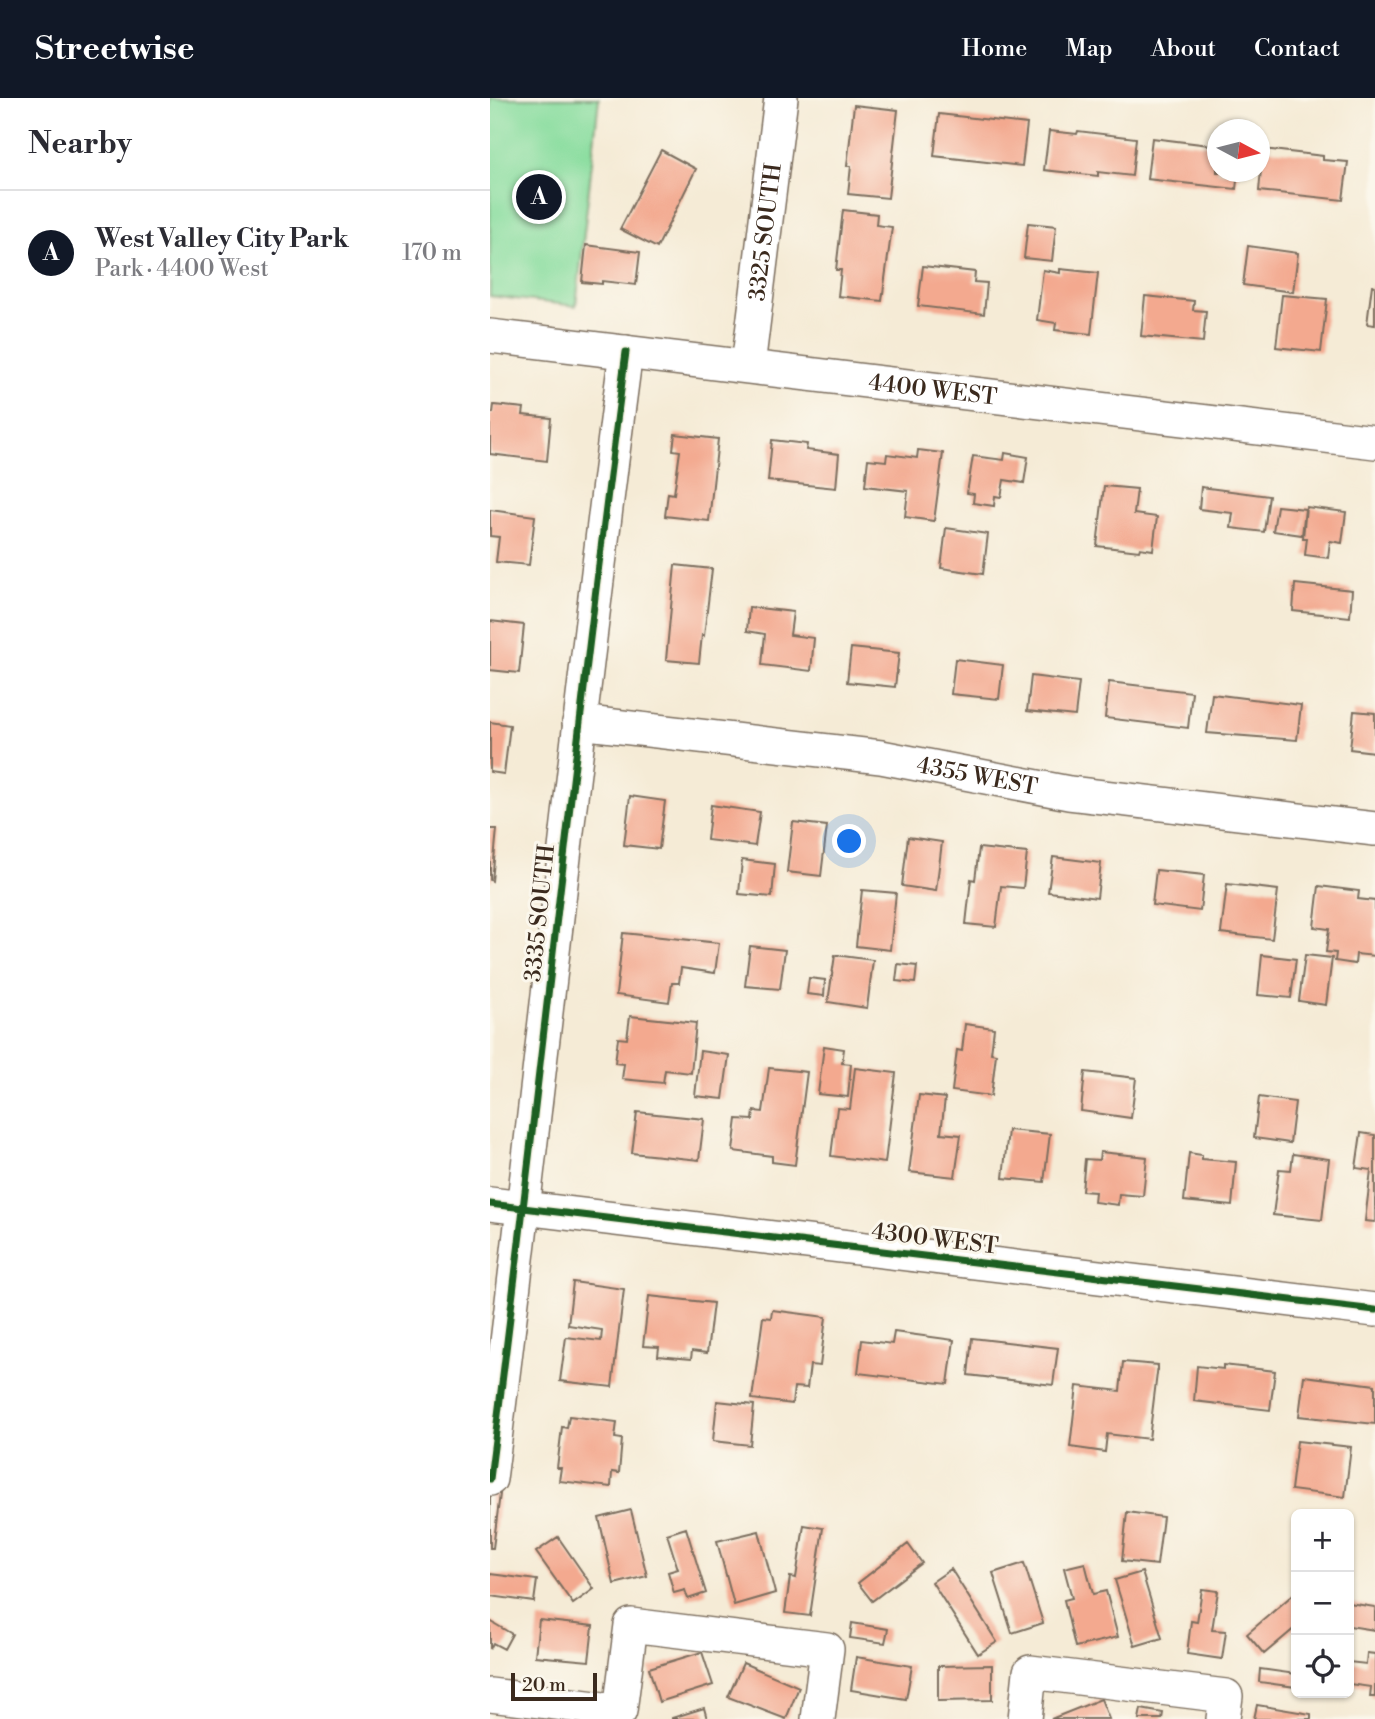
<!DOCTYPE html>
<html lang="en">
<head>
<meta charset="utf-8">
<style>
	:root { --surface:#fff; --page:#f7f7f7; --text:#2b2b33; --muted:#7c7c81; --line:#e1e1e2; --accent:#111827 }
	body { margin:0; font-family:"Libre Bodoni",serif; background:var(--page); color:var(--text) }
	.controls { position:absolute; right:21px; bottom:21px; display:grid; overflow:hidden; border-radius:10px; box-shadow:0 2px 5px #0004 }
	.controls button { width:63px; height:63px; display:grid; place-items:center; padding:0; border:0; border-bottom:2px solid var(--line); background:var(--surface); color:var(--text); font:35px sans-serif }
	.compass { position:absolute; left:717px; top:21px; width:63px; height:63px; border-radius:50%; background:var(--surface); box-shadow:0 2px 5px #0004; rotate:97deg }
	.scale { position:absolute; left:21px; bottom:18px; width:86px; box-sizing:border-box; padding-left:7px; border:4px solid #3b2a1e; border-top:0; font-size:19px; line-height:24px; white-space:nowrap; color:#3b2a1e; -webkit-text-stroke:5px #fbf7ec; paint-order:stroke }
	.you { position:absolute; left:360px; top:744px; width:24px; height:24px; margin:-18px; border:5px solid #fff; border-radius:50%; background:#1a73e8; box-shadow:0 0 0 10px #1a73e833 }
	.badge { display:grid; place-items:center; width:46px; height:46px; border-radius:50%; background:var(--accent); color:#fff; font-size:23px; font-weight:700 }
	.pin { position:absolute; translate:-50% -50%; border:4px solid #fff; box-shadow:0 2px 7px #0006 }
	.list { margin:0; padding:0; list-style:none }
	h2 { display:flex; justify-content:space-between; align-items:center; height:91px; margin:0; padding:0 28px; font-size:30px }
	h2 small { font-size:23px; font-weight:400; color:var(--muted) }
	.list li { display:grid; grid-template-columns:46px 1fr auto; gap:21px; align-items:center; box-sizing:border-box; height:126px; padding:0 28px; border-top:2px solid var(--line) }
	.list b { display:block; font-size:26px; white-space:nowrap }
	.list p { margin:0; font-size:23px; white-space:nowrap; color:var(--muted) }
	.list em { font-size:23px; font-style:normal; color:var(--muted) }
	.icon { flex:none; width:38px; height:38px; fill:none; stroke:currentColor; stroke-width:2; stroke-linecap:round; stroke-linejoin:round }
	.map { position:relative; flex:none; width:885px; height:1621px; overflow:hidden }
	header { display:flex; align-items:center; gap:42px; box-sizing:border-box; height:98px; padding:0 35px; background:var(--accent); color:#fff }
	header strong { font-size:33px }
	nav { display:flex; gap:38px; margin-inline-start:auto; font-size:24px }
	main { display:flex }
	aside { flex:1; background:var(--surface) }
	.map>svg:first-child { display:block }
	.green { fill:#89dd9f; stroke:#62845e; stroke-width:2 }
	.building { fill:#f3a98f }
	.lines { fill:none; stroke-linecap:round; stroke-linejoin:round }
	.minor-casing { stroke:#7c6e5e; stroke-width:36 }
	.minor { stroke:#fff; stroke-width:33 }
	.cycleway-casing { stroke:#fbf7ec; stroke-width:11 }
	.cycleway { stroke:#1b5e20; stroke-width:7 }
	.labels { text-anchor:middle; stroke-width:6; stroke-linejoin:round; paint-order:stroke }
	.street-label { font-size:23px; fill:#3b2a1e; stroke:#fbf7ec }
</style>
</head>
<body>
<header>
<strong>Streetwise</strong>
<nav><a>Home</a><a>Map</a><a>About</a><a>Contact</a></nav>
</header>
<main>
<aside>
<h2>Nearby<small></small></h2>
<ul class="list">
<li><span class="badge">A</span><div><b>West Valley City Park</b><p>Park · 4400 West</p></div><em>170 m</em></li>
</ul>
</aside>
<div class="map">
<svg width="885" height="1621" viewBox="0 0 885 1621">
	<rect width="100%" height="100%" fill="#fbf7ec"/>
	<filter id="ink" filterUnits="userSpaceOnUse"><feTurbulence type="fractalNoise" baseFrequency=".0143" numOctaves="2"/><feDisplacementMap in="SourceGraphic" scale="14" xChannelSelector="R" yChannelSelector="G"/><feConvolveMatrix kernelMatrix="1 2 1 2 8 2 1 2 1" color-interpolation-filters="sRGB"/></filter>
	<filter id="wash" filterUnits="userSpaceOnUse"><feTurbulence type="fractalNoise" baseFrequency=".00686" numOctaves="4" result="noise"/><feDisplacementMap in="SourceGraphic" scale="28" xChannelSelector="R" yChannelSelector="G"/><feGaussianBlur stdDeviation="1.57" result="paint"/><feColorMatrix in="noise" values="0 0 0 0 0 0 0 0 0 0 0 0 0 0 0 0 0 1.4 0 .05"/><feComposite in="paint" operator="in"/></filter>
	<g filter="url(#wash)">
		<rect width="100%" height="100%" fill="#f5ebd6"/>
		<!-- green -->
		<path class="green" d="M0 0H109L86 208 0 198Z"/>
		<g id="blocks">
			<!-- building -->
			<path class="building" d="M364 7 408 12 398 100 358 96 361 68H357Z
				M449 16 537 26 532 68 444 58Z
				M559 33 587 36 588 33 646 40 642 78 608 74V78L554 72Z
				M662 40 727 48V74H748L746 91 657 81Z
				M773 51 833 58V62L858 64 853 102 769 93Z
				M171 52 206 71 167 150 130 131Z
				M353 112 387 116 386 127 402 129 392 203 348 198 351 172H346Z
				M538 125 566 128 562 163 534 160Z
				M96 147 150 154 146 187 112 183V186L92 184Z
				M758 148 808 155 803 194 753 187Z
				M433 168 485 174 484 184 497 185 494 216 428 208Z
				M570 171 608 175 601 236 565 232 566 225 547 222 553 172 570 175Z
				M882 187 885 188V227L877 226Z
				M792 197 837 201 831 254 786 249Z
				M655 198 704 203 703 212 716 213 713 244 651 238Z
				M4 307 34 310 33 317 61 320 57 363 0 356V315H3Z
				M185 336 228 341 219 423 175 418 178 395 184 396 190 353 183 352Z
				M282 342 317 346 316 352 349 356 346 390 278 383Z
				M428 352 453 355 444 423 415 419 418 393 375 388 378 361 396 363 397 356 427 360Z
				M515 355 538 359 534 385 514 382 511 399 505 398 504 408 483 405 484 396 477 395 483 358 514 362Z
				M614 388 647 391 644 416 667 419 663 452 650 450 649 453 607 448Z
				M711 389 779 398 774 434 741 430 743 415 709 411Z
				M787 408 815 411 812 437 783 433Z
				M816 409 856 414 852 445 840 443 838 460 815 457 817 440H813Z
				M0 412 45 418 39 467 6 464 9 439 0 438Z
				M456 430 498 436 493 476 451 470Z
				M185 467 222 471 214 538 212 537 209 565 176 562Z
				M805 486 862 492 860 519 803 513Z
				M259 509 303 514 300 537 324 540 321 573 272 567 275 536 257 533Z
				M0 523 34 527 29 575 0 572Z
				M361 550 409 555 405 589 357 584Z
				M465 561 513 567 509 601 461 596Z
				M541 578 589 584 585 618 537 613Z
				M619 584 702 594 698 630 615 620Z
				M722 596 811 607 807 642 717 635Z
				M864 613 885 615V654L860 651Z
				M0 624 20 627 14 676 0 674Z
				M140 698 175 703 169 751 134 747Z
				M221 707 270 714 265 748 217 742Z
				M303 724 337 728 331 778 297 774Z
				M0 731H7L2 783 0 782Z
				M418 739 452 744 446 793 412 788Z
				M489 750 537 755 533 790 511 788 506 829 476 826 481 781 485 782Z
				M563 759 611 765 607 800 558 794Z
				M252 762 285 766 282 799 249 796Z
				M666 772 714 777 710 813 662 807Z
				M737 786 788 792 782 841 731 835Z
				M829 788 869 793 868 801 885 803V858L866 856 865 866 845 863 846 855 836 854 839 831 824 829Z
				M372 792 406 795 400 852 366 848Z
				M133 835 229 845 225 875 191 870 189 885H182L179 904 126 897Z
				M260 848 295 852 290 891 255 888Z
				M345 857 383 862 377 910 338 904Z
				M772 857 806 861 801 900 768 897Z
				M815 857 842 860 836 907 809 903Z
				M408 866 427 868 425 885 406 883Z
				M319 880 335 882 334 898 317 896Z
				M140 918 206 925 201 975 175 972 173 985 132 981 134 966 125 965 128 940 137 941Z
				M475 926 504 930 501 955 506 956 501 998 462 993 467 952 472 953Z
				M334 948 354 951 352 965 361 966 358 999 328 996Z
				M210 953 239 957 233 1001 205 998Z
				M279 970 317 974 305 1067 282 1064V1058L243 1053 247 1021 263 1022 264 1013 273 1014Z
				M365 970 406 975 395 1065 341 1058 347 1010 360 1011Z
				M595 974 646 980 641 1020 591 1013Z
				M429 997 455 1000 451 1035 471 1037 465 1079 419 1074Z
				M769 999 805 1004 800 1045 764 1040Z
				M147 1014 214 1021 209 1062 142 1055Z
				M518 1032 560 1036 554 1084 513 1080Z
				M871 1035 885 1037V1124L875 1123 881 1072 866 1070Z
				M610 1054 657 1059 653 1098 629 1096 628 1107 604 1104 605 1094 592 1093 595 1061 609 1062Z
				M699 1055 712 1057V1061L746 1064 742 1108 694 1103Z
				M803 1056 839 1061 832 1122 783 1117 789 1071 801 1072Z
				M83 1184 134 1191 122 1289 70 1283 76 1239 111 1243 112 1232 78 1227Z
				M159 1198 223 1205 217 1255 202 1253 201 1261 168 1258 169 1249 153 1248Z
				M282 1212 336 1219 330 1268 320 1267 317 1290 304 1289 302 1306 262 1301 273 1219 281 1220Z
				M404 1234 464 1242 458 1286 368 1275 372 1242 402 1246Z
				M482 1240 568 1250 563 1287 478 1277Z
				M633 1264 668 1267 659 1341 617 1336 615 1354 580 1349 587 1288 630 1293Z
				M733 1267 785 1273 780 1312 704 1303 707 1268 733 1271Z
				M814 1278 885 1287V1326L809 1318Z
				M227 1303 264 1307 260 1347 223 1343Z
				M79 1318 127 1324 125 1340 132 1341 129 1375 122 1374 121 1389 69 1383 71 1370H67L72 1329 77 1330Z
				M807 1343 861 1349 855 1399 801 1392Z
				M0 1395 10 1396 3 1450H0Z
				M141 1412 157 1478 124 1486 109 1420Z
				M637 1414 673 1419 667 1467 632 1463Z
				M314 1427 333 1430 320 1518 295 1515 300 1479 306 1480Z
				M196 1430 216 1495 198 1501 195 1492 184 1495 178 1474 188 1471 177 1436Z
				M269 1433 285 1495 244 1507 227 1443Z
				M68 1439 104 1491 83 1506 46 1454Z
				M418 1446 432 1465 382 1503 368 1485Z
				M534 1465 553 1525 522 1535 503 1475Z
				M595 1465 603 1496 616 1493 628 1539 585 1549 574 1502 582 1500 574 1470Z
				M461 1471 507 1544 488 1556 442 1484Z
				M652 1474 672 1540 645 1548 625 1482Z
				M0 1476 47 1482 44 1504 0 1498Z
				M712 1491 728 1493 722 1532 736 1533 732 1561 697 1556 701 1523 707 1524Z
				M806 1494V1529L774 1556 757 1536Z
				M859 1505 885 1509V1532L859 1528Z
				M49 1522 103 1528 99 1563 45 1558Z
				M0 1523 22 1536 14 1551 3 1545 0 1551Z
				M362 1525 398 1531 395 1545 360 1540Z
				M212 1554 223 1587 169 1604 159 1570Z
				M877 1555 885 1556V1599H880L881 1589 859 1586V1564L876 1566Z
				M366 1559 422 1568 416 1601 361 1592Z
				M253 1565 309 1589 296 1621 238 1599Z
				M502 1567V1602L448 1603V1568Z
				M770 1571 806 1576V1589L769 1584Z
				M611 1601 619 1621H561Z
				M767 1607 821 1616V1621H764Z
				M214 1610 217 1621H182V1620Z
				M651 1611 673 1615 672 1621H649Z"/>
		</g>
	</g>
	<g filter="url(#ink)">
		<use href="#blocks" fill-opacity="0" stroke="#7c6e5e" stroke-width="2"/>
		<g class="lines">
			<!-- minor casing -->
			<g class="minor-casing">
				<g id="minor">
					<path id="s1" d="M0 238 885 344"/>
					<path id="s2" d="M258 268 291 0"/>
					<path id="s3" d="M89 624 391 659 579 695 885 731"/>
					<path d="M0 1106 885 1212"/>
					<path d="M0 1381C48 1005 86 629 136 254"/>
					<path d="M0 1597 130 1613 141 1527 337 1551 328 1621"/>
					<path d="M535 1621 540 1574 736 1598 733 1621"/>
				</g>
			</g>
			<!-- minor -->
			<use href="#minor" class="minor"/>
			<!-- cycleway casing -->
			<g class="cycleway-casing">
				<path id="cycleway" d="M0 1106 885 1212
					M0 1381C48 1005 86 629 136 254"/>
			</g>
			<!-- cycleway -->
			<use href="#cycleway" class="cycleway"/>
		</g>
	</g>
	<g class="labels">
		<!-- street labels -->
		<g class="street-label">
			<text dy="8" stroke="none"><textPath href="#s2" startOffset="135">3325 SOUTH</textPath></text>
			<text dy="8" stroke="none"><textPath href="#s1" startOffset="446">4400 WEST</textPath></text>
			<text dy="8" stroke="none"><textPath href="#s3" startOffset="402">4355 WEST</textPath></text>
			<text transform="translate(49 815) rotate(-84)" y="8">3335 SOUTH</text>
			<text transform="translate(445 1140) rotate(7)" y="8">4300 WEST</text>
		</g>
	</g>
</svg>
<div class="controls">
<button>+</button>
<button>−</button>
<button><svg class="icon" aria-label="locate" viewBox="0 0 24 24"><circle cx="12" cy="12" r="6"/><path d="M12 2v4M12 18v4M2 12h4M18 12h4"/></svg></button>
</div>
<svg class="compass" viewBox="-18 -18 36 36"><path d="M0-13l5 13h-10z" fill="#e53935"/><path d="M0 13l5-13h-10z" fill="#7c7c81"/></svg>
<div class="scale">20 m</div>
<div class="you"></div>
<div class="pin badge" style="left:49px;top:99px">A</div>
</div>
</main>
</body>
</html>
